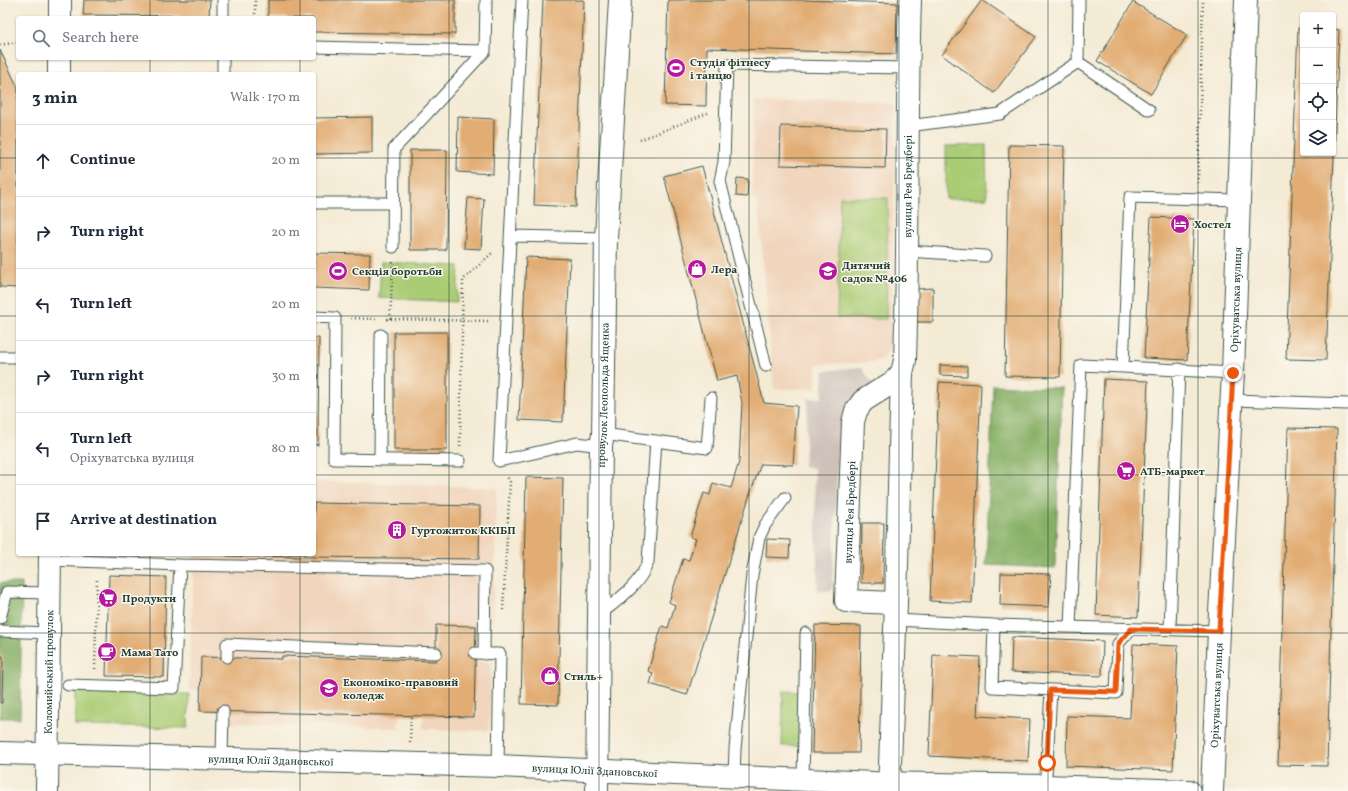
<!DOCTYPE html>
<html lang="en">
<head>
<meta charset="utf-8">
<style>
	:root { --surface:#fff; --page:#f2f2f3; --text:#1f2937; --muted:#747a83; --line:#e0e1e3 }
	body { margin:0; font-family:Vollkorn,serif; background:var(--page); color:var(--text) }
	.controls { position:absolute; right:12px; top:12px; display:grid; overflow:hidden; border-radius:4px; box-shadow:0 1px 3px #0004 }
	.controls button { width:36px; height:36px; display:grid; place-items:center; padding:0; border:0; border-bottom:1px solid var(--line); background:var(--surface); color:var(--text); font:20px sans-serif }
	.stop { position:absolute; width:12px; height:12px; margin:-9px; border:3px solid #ea580c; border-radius:50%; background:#fff }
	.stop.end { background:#ea580c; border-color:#fff; box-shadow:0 1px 4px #0008 }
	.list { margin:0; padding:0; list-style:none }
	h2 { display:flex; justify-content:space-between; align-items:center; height:52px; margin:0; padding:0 16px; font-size:17px }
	h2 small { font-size:13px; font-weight:400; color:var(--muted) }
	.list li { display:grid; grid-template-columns:26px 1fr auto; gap:12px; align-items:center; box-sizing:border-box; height:72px; padding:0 16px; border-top:1px solid var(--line) }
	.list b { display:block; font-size:15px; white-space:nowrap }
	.list p { margin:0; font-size:13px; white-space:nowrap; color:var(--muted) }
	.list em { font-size:13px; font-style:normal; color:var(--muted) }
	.icon { flex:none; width:22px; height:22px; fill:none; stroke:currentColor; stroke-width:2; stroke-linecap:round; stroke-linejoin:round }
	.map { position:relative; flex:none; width:1348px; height:791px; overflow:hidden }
	.search { position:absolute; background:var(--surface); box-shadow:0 1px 3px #0004; left:16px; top:16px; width:300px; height:44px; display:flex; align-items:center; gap:10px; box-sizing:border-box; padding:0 14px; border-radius:4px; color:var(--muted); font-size:15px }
	.panel { position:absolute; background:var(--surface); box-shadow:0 1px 3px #0004; left:16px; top:72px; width:300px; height:484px; border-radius:4px }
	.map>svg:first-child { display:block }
	.built { fill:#f1d5bd }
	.industrial { fill:#cec1ba }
	.green { fill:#aacc75; stroke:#648454 }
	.forest { fill:#87b066; stroke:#53764d }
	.building { fill:#e2ad74 }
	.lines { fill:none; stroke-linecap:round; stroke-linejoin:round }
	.lane-casing { stroke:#3f574c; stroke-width:13 }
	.street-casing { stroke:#3f574c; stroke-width:24 }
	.path { stroke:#3f574c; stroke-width:2.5; stroke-dasharray:1 3; stroke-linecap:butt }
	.lane { stroke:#fff; stroke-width:11 }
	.street { stroke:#fff; stroke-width:22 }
	.route { stroke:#ea580c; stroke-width:5 }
	.grid { fill:none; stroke:#1f3d34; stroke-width:1; stroke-opacity:0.55 }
	.labels { text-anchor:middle; stroke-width:3; stroke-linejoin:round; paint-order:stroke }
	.poi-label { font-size:11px; font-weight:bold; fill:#1f3d34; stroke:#fbf7ec; text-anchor:start }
	.street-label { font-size:11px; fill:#1f3d34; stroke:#fbf7ec }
</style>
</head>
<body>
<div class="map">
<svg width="1348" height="791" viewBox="0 0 1348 791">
	<rect width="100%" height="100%" fill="#fbf7ec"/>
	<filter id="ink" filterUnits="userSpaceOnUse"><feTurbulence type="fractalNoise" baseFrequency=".025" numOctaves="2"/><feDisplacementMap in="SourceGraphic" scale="8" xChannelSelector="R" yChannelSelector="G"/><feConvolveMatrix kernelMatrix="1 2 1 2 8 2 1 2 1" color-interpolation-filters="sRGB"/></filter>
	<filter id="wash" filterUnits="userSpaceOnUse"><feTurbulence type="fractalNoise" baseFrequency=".012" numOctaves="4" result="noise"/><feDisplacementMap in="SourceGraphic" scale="16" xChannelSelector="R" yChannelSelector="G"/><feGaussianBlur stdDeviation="0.9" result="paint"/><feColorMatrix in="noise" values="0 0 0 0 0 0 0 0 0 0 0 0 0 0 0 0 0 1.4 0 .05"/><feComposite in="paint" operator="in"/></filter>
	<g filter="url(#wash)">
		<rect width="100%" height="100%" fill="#f4ebd5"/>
		<!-- built -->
		<path class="built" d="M754 99 896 103 891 339 889 349 882 359 873 362 817 364 816 389H774L758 203 752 199Z
			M314 481 497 488 493 626 476 627 475 661 491 662 489 731 423 729V716L399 715 398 728 230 723V712L201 690H189L194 554H314Z"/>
		<!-- industrial -->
		<path class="industrial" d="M861 367 873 384 844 448H838L832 591H818L814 468 804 466 808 398H822L824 371Z"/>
		<!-- green -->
		<path class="green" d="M986 145 987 198 946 199V146Z
			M840 197 888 198 886 319 837 318Z
			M381 262 459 266 457 302 379 298Z
			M75 691 189 694 188 728 75 726Z
			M783 691 800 692 799 746H782Z"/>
		<!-- forest -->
		<path class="forest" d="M993 385 1062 388 1055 568 986 565Z
			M0 583H22L20 718H0Z"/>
		<g id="blocks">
			<!-- building -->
			<path class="building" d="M84 0H210L209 16 83 15Z
				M268 0H455V34L314 32V18H268Z
				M543 0H584L576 207 534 205Z
				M668 0H802L897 3 896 54 707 48 706 106 665 105Z
				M982 0 1036 37 994 93 942 55Z
				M1133 2 1187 35 1151 94 1097 61Z
				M1298 28H1303V153H1333V29L1339 30 1326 360 1286 359Z
				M0 50 18 88V288L0 287Z
				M372 117V153L314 154V118Z
				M458 117 494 119 493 174 457 172Z
				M781 126 886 129 885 168 780 165Z
				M1009 145 1064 146 1060 377 1005 376Z
				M410 150H447L446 250H410Z
				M702 166 764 403 797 406 793 465 761 464 750 494 687 695 650 684 653 673 648 671 662 626 668 628 675 605 669 602 683 559 689 560 696 539 690 537 704 493 710 495 713 483 731 488 739 462 742 403 737 376 717 381 664 176Z
				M737 178 748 179 747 197 736 196Z
				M468 198 484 199 481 249 464 248Z
				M1151 217 1194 219 1187 360 1144 358Z
				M314 253 370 254 369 290 314 288Z
				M526 257 570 259 563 422 519 420Z
				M933 288V322H917V289Z
				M394 332H447V450H394Z
				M314 338H319L318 445 314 444Z
				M940 365 967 366V376L940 375Z
				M1104 379 1148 381 1138 617 1096 615Z
				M939 382 981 384 972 603 930 601Z
				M1288 428 1337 429 1327 766 1278 765Z
				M526 477 563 478 558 705 521 704Z
				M314 503 480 506 479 559 227 556V554H314Z
				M862 523H884L883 583H861Z
				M767 539 790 540 789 558 766 557Z
				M1001 573 1051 574 1049 607 1000 605Z
				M109 575 166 577 164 677 106 676Z
				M436 625 476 626 474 717 200 711 201 657 282 659V656L436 661Z
				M815 625 861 626 859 753H812Z
				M1012 637 1103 641 1102 676 1011 672Z
				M1133 644 1178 646 1173 770 1066 766 1067 716 1130 718Z
				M933 655 980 657 977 716 1030 719 1028 761 929 756Z
				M0 656H3L2 703H0Z"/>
		</g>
	</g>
	<g filter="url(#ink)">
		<use href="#blocks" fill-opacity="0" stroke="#3f574c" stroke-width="1"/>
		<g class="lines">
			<!-- lane casing -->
			<g class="lane-casing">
				<path id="lane" d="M522 0 499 461 577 443 601 446
					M223 18V0
					M314 47 485 51
					M1078 62 1149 110
					M223 74V58
					M908 126 1000 114 1078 62 1079 0
					M314 203H393
					M511 236 606 238
					M393 247 394 149 485 51 486 0
					M907 251 985 256
					M314 317 335 318 334 459 460 461
					M0 357H18
					M766 366 720 181 724 162 727 65 908 68
					M1233 373 1123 367 1130 197 1239 200
					M1232 400 1348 404
					M603 434 707 448 711 398
					M380 460 381 335
					M50 560 180 565 485 571 484 654
					M599 615C618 600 639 586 648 562L656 441
					M0 618 7 592 49 593
					M895 620 994 625 1219 631
					M994 625 992 687 1116 693 1118 644 1131 629
					M1070 627 1081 365 1123 367
					M1170 630 1179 369
					M0 631 48 633
					M475 653 500 654 498 766
					M227 657V644L436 653
					M68 685 174 688 180 565
					M222 758 223 711
					M734 777 735 749 752 575 759 538 765 525 785 498
					M803 781 806 633
					M1045 786 1047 763 1051 690"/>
			</g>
			<!-- street casing -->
			<g class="street-casing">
				<g id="street">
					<path d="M60 18V0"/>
					<path d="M59 74V58"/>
					<path id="s1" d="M896 603 846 601 853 422 856 411 863 401 893 382 902 373 905 360C909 240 906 120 910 0"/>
					<path id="s2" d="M0 753 498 766 874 783 1045 786 1189 791"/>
					<path id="s3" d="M47 791 50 554"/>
					<path id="s4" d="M597 791 601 446 603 434 606 238 620 0"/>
					<path d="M889 791 896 603 902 373"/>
					<path id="s5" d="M1212 791 1219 631 1233 373 1246 0"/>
				</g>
			</g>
			<!-- path -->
			<path class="path" d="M255 18V0
				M0 45 18 42
				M640 140 710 112
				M1198 183 1203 0
				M351 318 376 319
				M387 319 490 321
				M390 319 393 262
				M460 446 463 280 492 253
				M503 610 510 482 507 476
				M95 669 97 578
				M410 742 411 716"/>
			<!-- lane -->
			<use href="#lane" class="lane"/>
			<!-- street -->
			<use href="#street" class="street"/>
		</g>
	</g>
	<g class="lines" filter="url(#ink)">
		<!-- route -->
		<path class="route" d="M1047 763 1050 690 1116 692 1118 644 1131 629 1219 631 1233 373"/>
	</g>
	<!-- grid -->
	<path class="grid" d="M150 0V18M300 0V18M449 0V791M599 0V791M749 0V791M899 0V791M1048 0V791M1198 0V791M150 58V74M300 58V74M0 158H18M314 158H1348M0 316H18M314 316H1348M0 475H18M314 475H1348M150 554V791M300 554V791M0 633H1348"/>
	<!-- icons -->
	<defs>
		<g id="stadium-disc" transform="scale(1)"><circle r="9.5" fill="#b5179e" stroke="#fbf7ec"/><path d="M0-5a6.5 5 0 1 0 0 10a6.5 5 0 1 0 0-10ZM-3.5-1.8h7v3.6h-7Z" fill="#fff"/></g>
		<g id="hotel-disc" transform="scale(1)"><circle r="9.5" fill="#b5179e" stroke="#fbf7ec"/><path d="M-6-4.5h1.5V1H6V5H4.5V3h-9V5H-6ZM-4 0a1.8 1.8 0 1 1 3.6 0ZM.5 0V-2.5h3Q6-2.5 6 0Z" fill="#fff"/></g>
		<g id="shop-disc" transform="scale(1)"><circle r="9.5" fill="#b5179e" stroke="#fbf7ec"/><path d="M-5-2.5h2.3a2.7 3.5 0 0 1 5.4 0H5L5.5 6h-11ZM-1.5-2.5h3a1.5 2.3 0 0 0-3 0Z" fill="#fff"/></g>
		<g id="school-disc" transform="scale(1)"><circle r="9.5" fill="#b5179e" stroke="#fbf7ec"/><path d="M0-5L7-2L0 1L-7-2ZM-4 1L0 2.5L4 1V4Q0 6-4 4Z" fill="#fff"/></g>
		<g id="supermarket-disc" transform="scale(1)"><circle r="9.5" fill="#b5179e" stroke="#fbf7ec"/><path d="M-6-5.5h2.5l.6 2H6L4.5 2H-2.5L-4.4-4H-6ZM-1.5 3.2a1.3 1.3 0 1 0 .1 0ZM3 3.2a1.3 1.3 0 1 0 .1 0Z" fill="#fff"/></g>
		<g id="building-disc" transform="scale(1)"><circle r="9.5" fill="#b5179e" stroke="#fbf7ec"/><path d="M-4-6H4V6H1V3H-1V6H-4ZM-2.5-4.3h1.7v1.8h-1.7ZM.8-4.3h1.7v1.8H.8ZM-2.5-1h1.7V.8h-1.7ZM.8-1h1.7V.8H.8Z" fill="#fff"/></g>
		<g id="cafe-disc" transform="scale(1)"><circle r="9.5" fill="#b5179e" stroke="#fbf7ec"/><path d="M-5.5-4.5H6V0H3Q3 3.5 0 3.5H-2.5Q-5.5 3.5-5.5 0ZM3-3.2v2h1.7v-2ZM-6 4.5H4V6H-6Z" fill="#fff"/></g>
		<g id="university-disc" transform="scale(1)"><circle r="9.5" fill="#b5179e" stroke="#fbf7ec"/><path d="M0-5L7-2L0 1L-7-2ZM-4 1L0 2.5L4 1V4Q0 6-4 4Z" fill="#fff"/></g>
	</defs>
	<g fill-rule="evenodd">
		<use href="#stadium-disc" x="676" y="68"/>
		<use href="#hotel-disc" x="1180" y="224"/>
		<use href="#shop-disc" x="697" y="269"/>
		<use href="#stadium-disc" x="338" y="271"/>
		<use href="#school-disc" x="828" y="271"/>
		<use href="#supermarket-disc" x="1126" y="471"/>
		<use href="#building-disc" x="397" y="530"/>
		<use href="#supermarket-disc" x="108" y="598"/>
		<use href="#cafe-disc" x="107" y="652"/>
		<use href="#shop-disc" x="550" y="676"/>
		<use href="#university-disc" x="329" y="688"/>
	</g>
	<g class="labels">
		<!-- poi labels -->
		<g class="poi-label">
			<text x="690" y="66">Студія фітнесу<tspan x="690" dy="13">і танцю</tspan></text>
			<text x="1194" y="228">Хостел</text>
			<text x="842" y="269">Дитячий<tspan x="842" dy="13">садок №406</tspan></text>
			<text x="711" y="273">Лера</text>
			<text x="352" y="275">Секція боротьби</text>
			<text x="1140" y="475">АТБ-маркет</text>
			<text x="411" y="534">Гуртожиток ККІБП</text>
			<text x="122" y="602">Продукти</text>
			<text x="121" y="656">Мама Тато</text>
			<text x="564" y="680">Стиль+</text>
			<text x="343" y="686">Економіко-правовий<tspan x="343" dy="13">коледж</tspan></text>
		</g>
		<!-- street labels -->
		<g class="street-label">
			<text dy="4" stroke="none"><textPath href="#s1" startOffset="488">вулиця Рея Бредбері</textPath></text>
			<text dy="4" stroke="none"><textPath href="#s5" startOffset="492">Оріхуватська вулиця</textPath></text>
			<text dy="4" stroke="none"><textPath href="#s4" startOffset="396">провулок Леопольда Ященка</textPath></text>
			<text dy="4" stroke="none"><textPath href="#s1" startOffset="139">вулиця Рея Бредбері</textPath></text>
			<text dy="4" stroke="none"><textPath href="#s3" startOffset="119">Коломийський провулок</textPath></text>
			<text dy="4" stroke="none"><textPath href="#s5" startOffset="96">Оріхуватська вулиця</textPath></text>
			<text dy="4" stroke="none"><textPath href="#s2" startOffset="271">вулиця Юлії Здановської</textPath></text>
			<text dy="4" stroke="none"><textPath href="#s2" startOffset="595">вулиця Юлії Здановської</textPath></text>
		</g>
	</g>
</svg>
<div class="controls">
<button>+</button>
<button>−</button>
<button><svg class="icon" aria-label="locate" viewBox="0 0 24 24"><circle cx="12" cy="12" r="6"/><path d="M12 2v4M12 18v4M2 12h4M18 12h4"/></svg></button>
<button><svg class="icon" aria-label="layers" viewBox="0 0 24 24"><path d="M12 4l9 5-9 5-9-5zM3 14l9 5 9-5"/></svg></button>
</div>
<div class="stop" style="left:1047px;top:763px"></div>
<div class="stop end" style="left:1233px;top:373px"></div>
<div class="search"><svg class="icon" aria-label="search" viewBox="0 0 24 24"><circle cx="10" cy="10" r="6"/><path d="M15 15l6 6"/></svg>Search here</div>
<section class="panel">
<h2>3 min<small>Walk · 170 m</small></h2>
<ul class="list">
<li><svg class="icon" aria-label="ahead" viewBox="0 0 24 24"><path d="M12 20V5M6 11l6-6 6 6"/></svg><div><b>Continue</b></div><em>20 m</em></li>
<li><svg class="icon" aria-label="right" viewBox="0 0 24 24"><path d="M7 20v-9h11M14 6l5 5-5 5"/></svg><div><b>Turn right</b></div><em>20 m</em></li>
<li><svg class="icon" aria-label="left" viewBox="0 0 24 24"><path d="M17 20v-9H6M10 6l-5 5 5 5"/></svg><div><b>Turn left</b></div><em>20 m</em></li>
<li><svg class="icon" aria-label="right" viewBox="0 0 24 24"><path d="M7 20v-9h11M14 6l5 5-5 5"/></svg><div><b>Turn right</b></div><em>30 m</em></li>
<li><svg class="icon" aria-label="left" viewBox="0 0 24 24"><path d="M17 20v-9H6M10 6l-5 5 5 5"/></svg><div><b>Turn left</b><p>Оріхуватська вулиця</p></div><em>80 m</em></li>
<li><svg class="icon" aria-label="arrive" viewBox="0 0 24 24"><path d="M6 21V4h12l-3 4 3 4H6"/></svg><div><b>Arrive at destination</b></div></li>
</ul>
</section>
</div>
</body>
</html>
